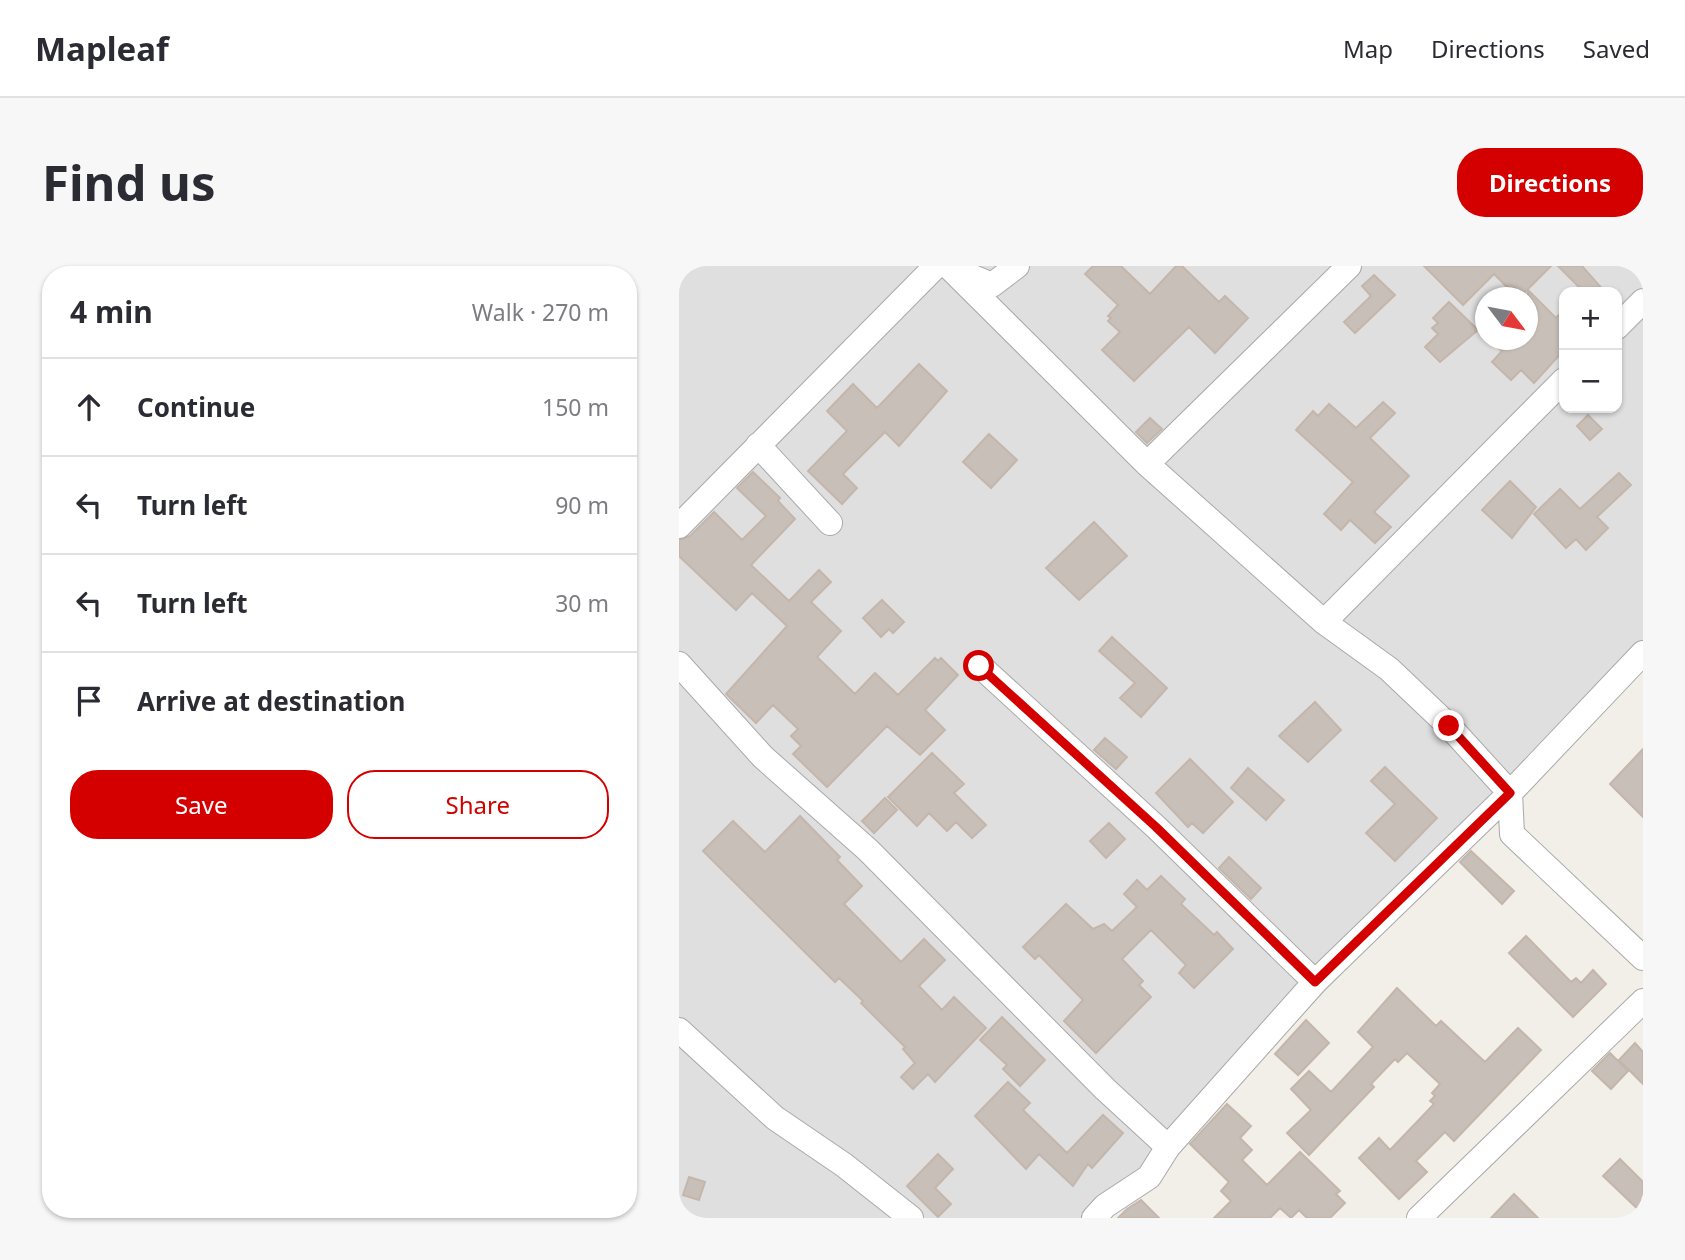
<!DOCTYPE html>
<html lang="en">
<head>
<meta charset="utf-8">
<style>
	:root { --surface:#fff; --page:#f7f7f7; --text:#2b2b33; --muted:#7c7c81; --line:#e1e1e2; --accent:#d40000 }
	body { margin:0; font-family:"Noto Sans",sans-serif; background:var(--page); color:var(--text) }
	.controls { position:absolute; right:21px; top:21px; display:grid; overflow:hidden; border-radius:14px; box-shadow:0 2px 5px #0004 }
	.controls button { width:63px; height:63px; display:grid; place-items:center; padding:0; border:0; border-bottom:2px solid var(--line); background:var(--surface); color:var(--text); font:35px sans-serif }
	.compass { position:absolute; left:796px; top:21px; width:63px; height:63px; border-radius:50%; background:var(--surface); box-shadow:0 2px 5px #0004; rotate:122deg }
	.stop { position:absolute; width:21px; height:21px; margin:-16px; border:5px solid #d40000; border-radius:50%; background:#fff }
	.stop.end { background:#d40000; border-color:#fff; box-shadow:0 2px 7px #0008 }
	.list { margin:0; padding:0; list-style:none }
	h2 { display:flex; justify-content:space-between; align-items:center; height:91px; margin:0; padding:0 28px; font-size:30px }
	h2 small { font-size:23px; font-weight:400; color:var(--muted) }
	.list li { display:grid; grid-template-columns:46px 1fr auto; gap:21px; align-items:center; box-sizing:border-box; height:98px; padding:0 28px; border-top:2px solid var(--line) }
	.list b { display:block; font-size:26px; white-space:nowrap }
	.list em { font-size:23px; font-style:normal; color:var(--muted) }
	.actions { display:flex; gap:14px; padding:21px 28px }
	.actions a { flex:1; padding:16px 0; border:2px solid var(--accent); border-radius:28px; text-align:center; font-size:24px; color:var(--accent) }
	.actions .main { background:var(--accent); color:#fff }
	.icon { flex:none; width:38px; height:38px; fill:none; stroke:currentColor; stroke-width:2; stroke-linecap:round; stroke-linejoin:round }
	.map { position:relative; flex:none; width:964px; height:952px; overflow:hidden; border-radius:28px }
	header { display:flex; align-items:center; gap:42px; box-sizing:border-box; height:98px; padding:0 35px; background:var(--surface); border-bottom:2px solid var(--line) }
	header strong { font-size:33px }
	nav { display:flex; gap:38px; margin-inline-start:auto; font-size:24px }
	.intro { display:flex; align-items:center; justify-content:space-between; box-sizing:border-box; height:168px; padding:0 42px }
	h1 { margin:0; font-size:49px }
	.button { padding:18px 32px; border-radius:28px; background:var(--accent); color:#fff; font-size:24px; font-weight:700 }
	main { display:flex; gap:42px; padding:0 42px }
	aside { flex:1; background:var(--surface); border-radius:28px; box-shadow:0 2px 5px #0004 }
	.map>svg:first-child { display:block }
	.residential { fill:#e0dfdf; fill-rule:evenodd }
	.building { fill:#c7bfb8; stroke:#c4b6ab; stroke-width:2 }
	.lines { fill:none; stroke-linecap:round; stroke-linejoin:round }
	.minor-casing { stroke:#a9a9a9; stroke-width:26 }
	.minor { stroke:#fff; stroke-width:24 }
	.route { stroke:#d40000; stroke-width:9 }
</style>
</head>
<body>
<header>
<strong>Mapleaf</strong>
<nav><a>Map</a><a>Directions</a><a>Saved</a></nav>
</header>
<div class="intro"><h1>Find us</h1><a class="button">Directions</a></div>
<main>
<aside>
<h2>4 min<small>Walk · 270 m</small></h2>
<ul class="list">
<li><svg class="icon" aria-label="ahead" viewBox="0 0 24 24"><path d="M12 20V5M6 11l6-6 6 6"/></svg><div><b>Continue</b></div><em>150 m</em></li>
<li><svg class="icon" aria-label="left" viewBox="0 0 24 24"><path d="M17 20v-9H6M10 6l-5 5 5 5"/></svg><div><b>Turn left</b></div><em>90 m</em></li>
<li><svg class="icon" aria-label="left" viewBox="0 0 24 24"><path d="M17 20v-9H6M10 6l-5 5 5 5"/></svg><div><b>Turn left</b></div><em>30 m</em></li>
<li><svg class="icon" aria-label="arrive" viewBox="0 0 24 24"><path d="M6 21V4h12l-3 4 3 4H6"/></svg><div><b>Arrive at destination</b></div></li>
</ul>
<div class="actions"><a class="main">Save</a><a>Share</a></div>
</aside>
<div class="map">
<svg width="964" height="952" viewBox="0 0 964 952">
	<rect width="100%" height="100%" fill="#f2efe9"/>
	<!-- residential -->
	<path class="residential" d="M0 0H964V395L428 952H0ZM885 26H938V142H885ZM806 32H848V74H806Z"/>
	<!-- building -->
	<path class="building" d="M414 0H442L471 28 497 0H503L540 36 546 30 569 52 536 87 510 61 455 115 423 84 441 66 429 55 432 52 429 50 439 39 406 8Z
		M745 0H872L846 26H833L815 8 784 39Z
		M879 0H903L926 26H905Z
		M695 9 716 29 676 67 665 56 692 30 683 20Z
		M849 24 877 52 885 44V84L855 117 842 104 832 114 813 96 823 85 810 74H849Z
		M770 36 799 64 761 96 746 81 759 68 753 62 759 57 754 52Z
		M240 98 268 125 220 180 206 166 164 208 178 222 163 238 129 205 168 165 148 145 174 118 198 142Z
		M704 136 716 147 691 172 730 210 695 246 712 261 696 277 671 254 662 264 645 248 674 216 617 164 634 145 639 150 650 138 677 162Z
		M909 149 923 163 911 174 898 160Z
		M471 152 483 163 468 177 457 166Z
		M310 168 338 194 312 222 284 196Z
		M74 206 101 232 99 235 116 253 72 299 110 335 140 304 152 316 132 336 162 365 138 391 176 428 196 407 219 429 256 392 259 395 262 392 279 409 246 444 266 464 241 489 208 460 148 521 114 488 122 480 112 470 119 463 94 439 77 457 47 428 108 360 73 327 57 344 0 290V274L11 270 35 246 63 274 87 250 58 222Z
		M940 207 952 219 918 251 929 262 907 284 897 273 887 282 855 248 881 223 901 243Z
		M831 215 857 241 833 272 803 244Z
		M415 256 448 290 400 334 367 302Z
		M203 334 225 356 214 367 210 363 202 371 184 352Z
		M433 371 488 422 462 451 441 432 456 417 420 385Z
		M636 436 662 464 629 496 600 470Z
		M426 472 448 491 437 503 415 484Z
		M964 483V551L931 518Z
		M253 487 285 518 275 527 307 559 293 572 277 556 268 565 250 547 238 560 209 531Z
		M511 493 554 536 524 567 513 557 509 561 477 527Z
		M706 501 758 552 716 595 687 567 716 538 692 515Z
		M569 502 605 534 587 554 552 522Z
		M206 532 218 544 195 567 183 555Z
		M121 550 161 591 158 594 183 620 165 638 222 696 245 673 266 694 240 720 263 744 275 731 307 762 256 816 249 808 234 823 222 811 236 797 224 783 226 781 182 737 184 735 160 712 156 716 24 585 54 555 86 586Z
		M430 557 446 573 427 592 411 575Z
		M792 585 835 625 823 638 781 596Z
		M550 591 582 622 572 633 540 602Z
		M482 610 506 633 502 638 535 669 538 666 554 683 515 722 500 707 507 699 472 664 443 693 464 715 460 719 472 731 417 787 385 755 404 734 360 689 356 693 344 681 387 638 414 663 425 658 433 665 458 641 445 628 458 614 468 624Z
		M847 670 892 716 897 712 902 717 914 704 927 718 894 751 830 687Z
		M718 722 757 760 762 755 806 796 839 762 862 784 775 875 766 866 737 895 748 906 720 933 680 892 700 872 711 884 755 838 751 835 756 830 753 827 761 818 728 787 719 796 716 793 692 818 695 821 630 889 608 867 632 844 612 823 630 805 652 826 694 781 679 766Z
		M323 751 366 794 341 820 324 803 328 799 301 774Z
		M627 754 650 777 619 809 596 788Z
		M956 777 964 786V818L940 794Z
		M931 787 949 805 932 823 913 805Z
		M329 816 351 837 344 844 388 887 424 849 444 867 413 902 409 898 394 920 360 888 347 903 296 850Z
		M548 838 572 860 561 872 573 884 563 894 588 919 621 886 661 925 657 928 666 937 651 952H628L620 944 612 952 601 942 591 952H535L552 935 542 925 550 916 511 878Z
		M259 888 274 903 256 922 272 938 259 951 228 920Z
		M941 893 964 916V948L924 910Z
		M10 911 26 916 20 934 4 929Z
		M835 928 859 952H812Z
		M462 934 480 952H439L448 943Z"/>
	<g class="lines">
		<!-- minor casing -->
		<g class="minor-casing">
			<path id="minor" d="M269 0 468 198 645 356 710 403 770 460 831 527 833 568 964 692
				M282 6 313 19 338 0
				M938 61 964 35
				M79 179 151 257
				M468 198 670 0
				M0 260 257 0
				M645 356 885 114
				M0 398 84 491 189 584 426 823 489 881
				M300 399 477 561 636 716
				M0 764 96 852 165 899 232 952
				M415 952 426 940 470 911 489 881 636 716 831 527 964 387
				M740 952 964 735"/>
		</g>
		<!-- minor -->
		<use href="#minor" class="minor"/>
	</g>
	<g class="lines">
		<!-- route -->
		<path class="route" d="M300 400 477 561 636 716 831 527 770 460"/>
	</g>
</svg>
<div class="controls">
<button>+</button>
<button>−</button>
</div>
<svg class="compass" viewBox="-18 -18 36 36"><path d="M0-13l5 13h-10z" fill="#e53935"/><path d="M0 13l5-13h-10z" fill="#7c7c81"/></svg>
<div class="stop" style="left:300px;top:400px"></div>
<div class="stop end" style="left:770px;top:460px"></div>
</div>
</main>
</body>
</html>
